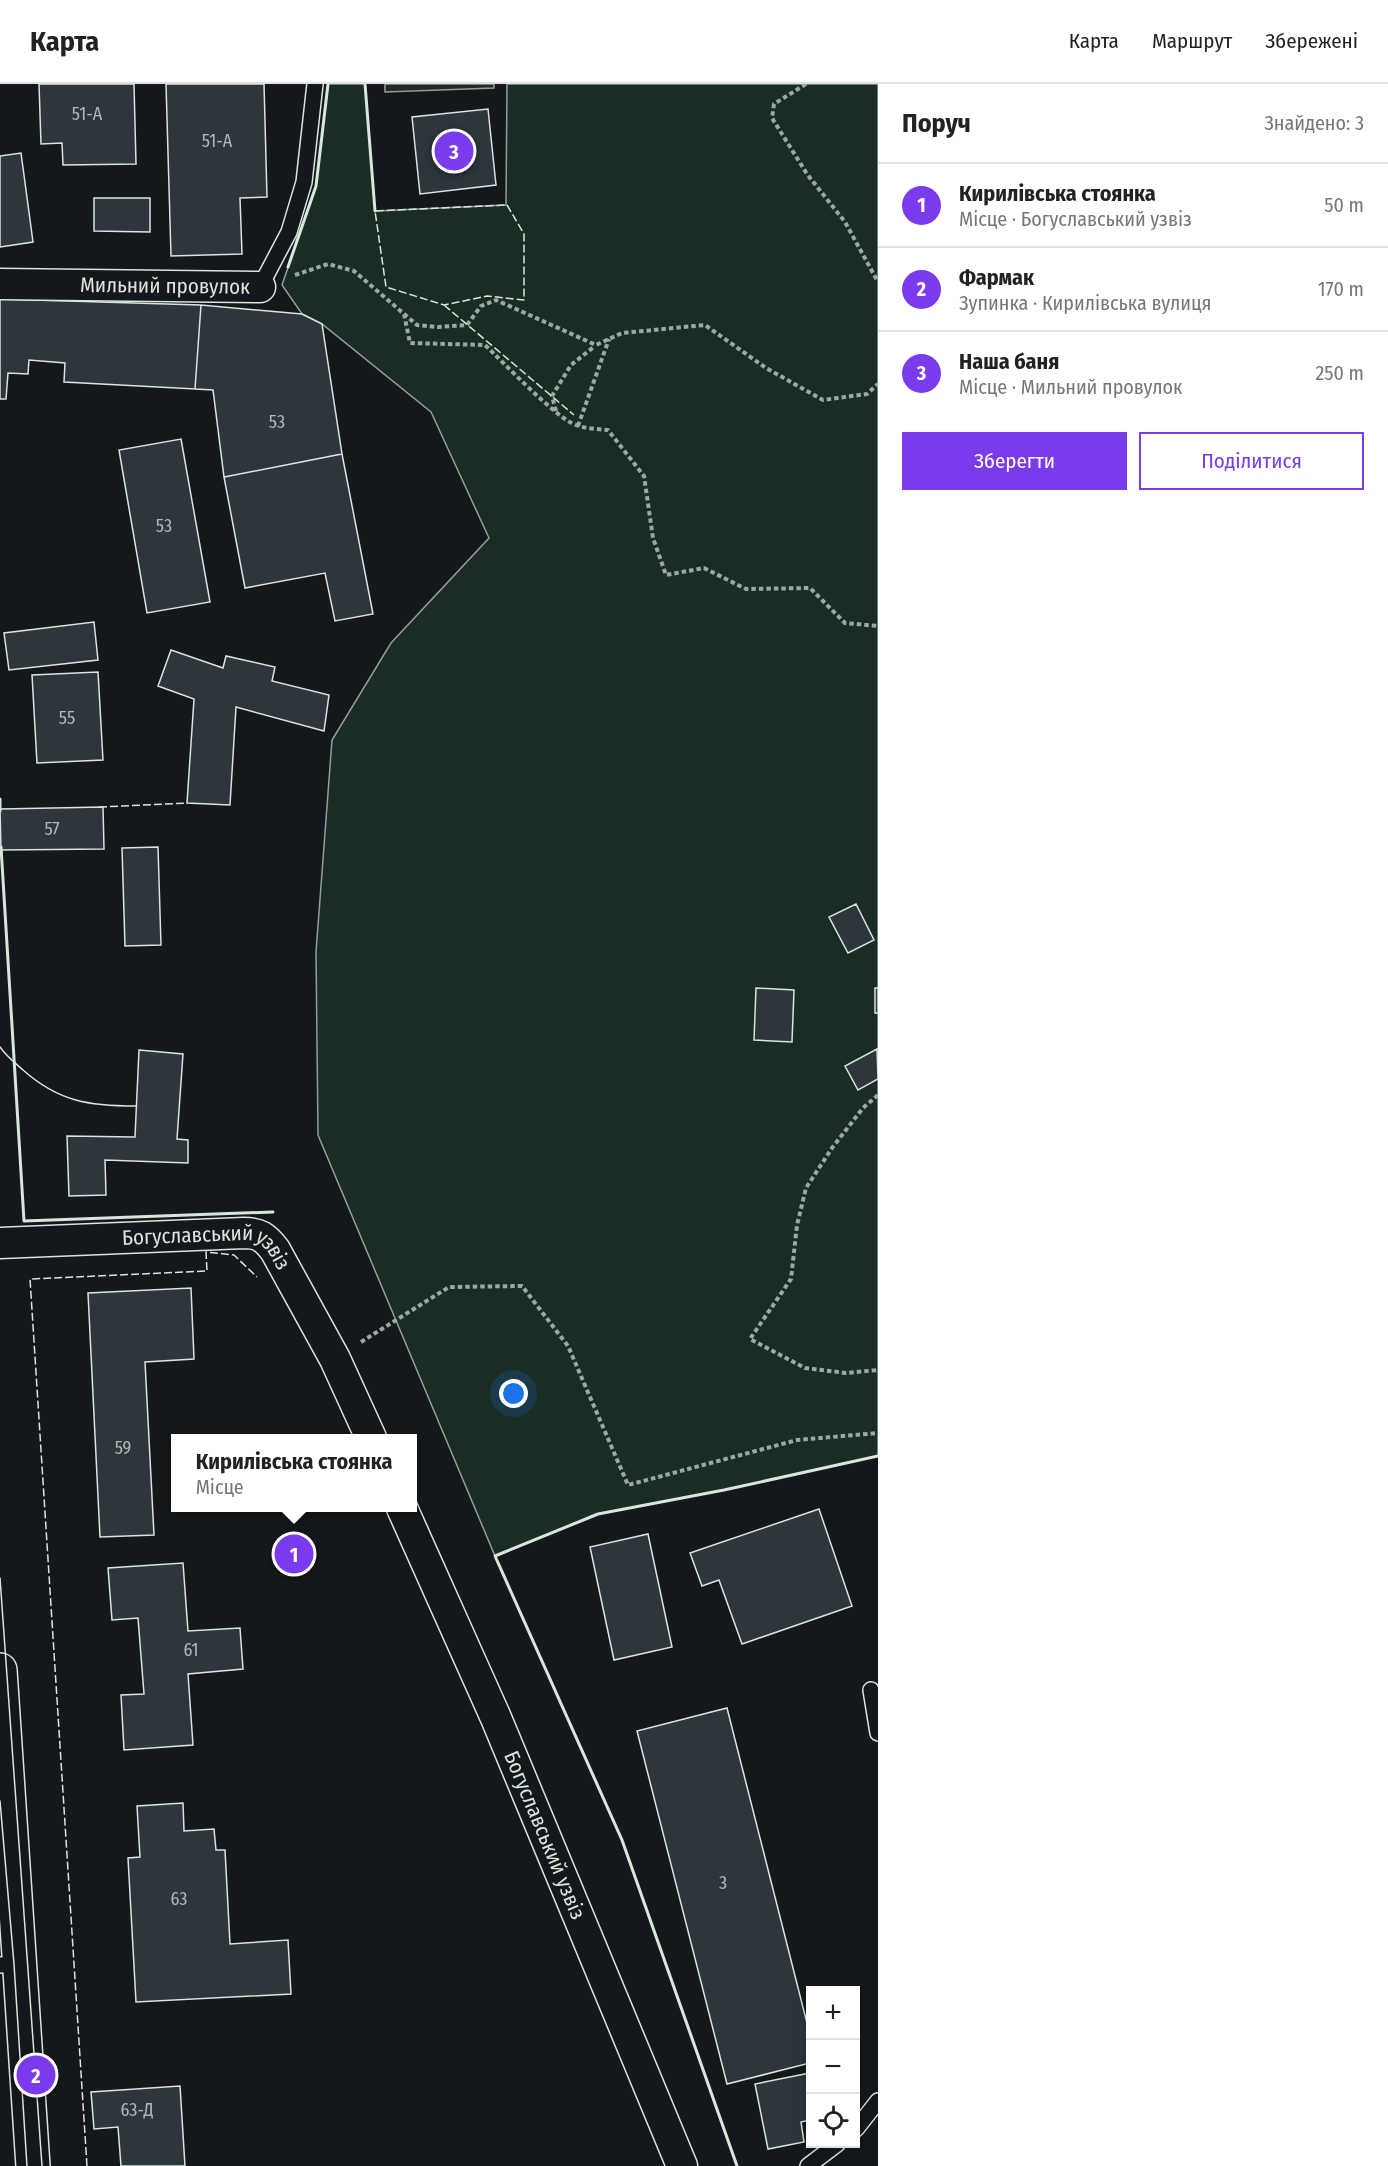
<!DOCTYPE html>
<html lang="uk">
<head>
<meta charset="utf-8">
<style>
	:root { --surface:#fff; --page:#f2f2f2; --text:#222; --muted:#767676; --line:#e0e0e0; --accent:#7c3aed }
	body { margin:0; font-family:"Fira Sans Condensed",sans-serif; background:var(--page); color:var(--text) }
	.controls { position:absolute; right:18px; bottom:18px; display:grid; overflow:hidden; border-radius:0px; box-shadow:0 3px 15px #0003 }
	.controls button { width:54px; height:54px; display:grid; place-items:center; padding:0; border:0; border-bottom:2px solid var(--line); background:var(--surface); color:var(--text); font:30px sans-serif }
	.you { position:absolute; left:514px; top:1310px; width:21px; height:21px; margin:-15px; border:4px solid #fff; border-radius:50%; background:#1a73e8; box-shadow:0 0 0 9px #1a73e833 }
	.badge { display:grid; place-items:center; width:39px; height:39px; border-radius:50%; background:var(--accent); color:#fff; font-size:20px; font-weight:700 }
	.pin { position:absolute; translate:-50% -50%; border:3px solid #fff; box-shadow:0 2px 6px #0006 }
	.popup { position:absolute; left:171px; top:1350px; width:246px; height:78px; box-sizing:border-box; display:grid; place-content:center; border-radius:0px; background:var(--surface); filter:drop-shadow(0 2px 4px #0005); font-size:20px; white-space:nowrap; color:var(--muted) }
	.popup b { font-size:22px; color:var(--text) }
	.popup::after { content:''; position:absolute; left:50%; top:100%; margin-left:-12px; border:12px solid transparent; border-top-color:var(--surface) }
	.list { margin:0; padding:0; list-style:none }
	h2 { display:flex; justify-content:space-between; align-items:center; height:78px; margin:0; padding:0 24px; font-size:26px }
	h2 small { font-size:20px; font-weight:400; color:var(--muted) }
	.list li { display:grid; grid-template-columns:39px 1fr auto; gap:18px; align-items:center; box-sizing:border-box; height:84px; padding:0 24px; border-top:2px solid var(--line) }
	.list b { display:block; font-size:22px; white-space:nowrap }
	.list p { margin:0; font-size:20px; white-space:nowrap; color:var(--muted) }
	.list em { font-size:20px; font-style:normal; color:var(--muted) }
	.actions { display:flex; gap:12px; padding:18px 24px }
	.actions a { flex:1; padding:14px 0; border:2px solid var(--accent); border-radius:0px; text-align:center; font-size:21px; color:var(--accent) }
	.actions .main { background:var(--accent); color:#fff }
	.icon { flex:none; width:33px; height:33px; fill:none; stroke:currentColor; stroke-width:2; stroke-linecap:round; stroke-linejoin:round }
	.map { position:relative; flex:none; width:878px; height:2082px; overflow:hidden }
	header { display:flex; align-items:center; gap:36px; box-sizing:border-box; height:84px; padding:0 30px; background:var(--surface); border-bottom:2px solid var(--line) }
	header strong { font-size:28px }
	nav { display:flex; gap:33px; margin-inline-start:auto; font-size:21px }
	main { display:flex }
	aside { flex:1; background:var(--surface) }
	.map>svg:first-child { display:block }
	.green { fill:#1a2d24; stroke:#939e99; stroke-width:1.5 }
	.parking { fill:#24282b; stroke:#939e99; stroke-width:1.5 }
	.building { fill:#2c363c; stroke:#d8e6dc; stroke-width:1.5 }
	.lines { fill:none; stroke-linecap:round; stroke-linejoin:round }
	.service-casing { stroke:#d8e6dc; stroke-width:18 }
	.minor-casing { stroke:#d8e6dc; stroke-width:33 }
	.secondary-casing { stroke:#d8e6dc; stroke-width:36 }
	.path { stroke:#9da8a2; stroke-width:4; stroke-dasharray:4.5 3; stroke-linecap:butt }
	.service { stroke:#14181c; stroke-width:15 }
	.minor { stroke:#14181c; stroke-width:30 }
	.secondary { stroke:#14181c; stroke-width:33 }
	.tram { stroke:#d8e6dc; stroke-width:1.5 }
	.fence { stroke:#d8e6dc; stroke-width:1.5; stroke-dasharray:8 3; stroke-linecap:butt }
	.wall { stroke:#d8e6dc; stroke-width:3 }
	.labels { text-anchor:middle; stroke-width:4.5; stroke-linejoin:round; paint-order:stroke }
	.number-label { font-size:18px; fill:#adbab4 }
	.street-label { font-size:21px; fill:#d8e6dc; stroke:#14181c }
</style>
</head>
<body>
<header>
<strong>Карта</strong>
<nav><a>Карта</a><a>Маршрут</a><a>Збережені</a></nav>
</header>
<main>
<div class="map">
<svg width="878" height="2082" viewBox="0 0 878 2082">
	<rect width="100%" height="100%" fill="#14181c"/>
	<!-- green -->
	<path class="green" d="M328 0H365L375 127 506 121 507 0H878V1372L724 1406 598 1430 495 1472 318 1051 316 868 332 656 391 559 489 454 431 328 322 240 302 230 282 201 316 102Z"/>
	<!-- parking -->
	<path class="parking" d="M385 0H494V4L385 8Z"/>
	<!-- building -->
	<path class="building" d="M39 0H134L136 80 63 81 62 59 41 60Z
		M166 0H264L267 113 240 114 242 170 171 172Z
		M488 25 496 101 420 110 412 33Z
		M21 69 33 158 0 163V72Z
		M94 114H150V148L94 147Z
		M0 215 201 221 195 305 64 298 65 279 29 276 28 290 8 289 6 315H0Z
		M201 221 302 230 322 240 342 370 224 393 213 306 195 305Z
		M181 355 210 518 147 529 119 366Z
		M342 370 373 530 335 537 325 489 245 504 224 393Z
		M94 538 98 576 9 586 4 549Z
		M171 566 223 584 226 572 275 583 272 597 329 611 324 647 236 623 230 721 187 719 194 615 158 602Z
		M98 588 103 676 37 679 32 591Z
		M103 723 104 765 1 766 0 725Z
		M158 763 161 861 125 862 122 764Z
		M856 820 874 856 848 869 829 833Z
		M756 904 794 906 792 958 754 956Z
		M875 904H878V929H875Z
		M877 965 878 995 858 1006 845 982Z
		M139 966 183 970 177 1055 188 1056V1079L105 1076 106 1111 69 1112 67 1052 135 1053Z
		M191 1204 194 1275 145 1278 154 1451 100 1453 88 1209Z
		M819 1425 852 1522 742 1560 719 1496 702 1502 690 1469Z
		M648 1450 672 1563 614 1576 590 1463Z
		M183 1479 188 1547 240 1544 243 1585 188 1590 193 1661 124 1666 121 1611 144 1610 138 1534 112 1536 108 1484Z
		M727 1624 810 1951V1979L727 2000 637 1647Z
		M183 1719 184 1747 214 1745 216 1766H225L230 1860 288 1856 291 1910 136 1918 128 1774 140 1773 137 1722Z
		M810 1989V2036L801 2038 804 2058 768 2065 755 2000Z
		M180 2002 185 2082H121L118 2043 94 2045 91 2008Z"/>
	<g class="lines">
		<!-- service casing -->
		<g class="service-casing">
			<path id="service" d="M260 203 289 148 304 98 315 0
				M871 1606 878 1649
				M0 1881 21 1880
				M856 2045 878 2017
				M808 2082 837 2060"/>
		</g>
		<!-- minor casing -->
		<g class="minor-casing">
			<g id="minor">
				<path id="s1" d="M0 200 260 203"/>
				<path id="s2" d="M0 1159 244 1149C259 1149 265 1153 275 1166L335 1275 371 1354"/>
				<path id="s3" d="M402 1424 496 1634 682 2082"/>
			</g>
		</g>
		<!-- secondary casing -->
		<g class="secondary-casing">
			<path id="secondary" d="M0 1586 33 2082"/>
		</g>
		<!-- path -->
		<path class="path" d="M806 0 774 20 772 34 807 90 845 138 878 198
			M295 191 328 180 354 187 417 241 438 243 467 241 481 222 496 216 596 261 622 249 705 241 766 284 823 316 867 310 878 300
			M404 230 410 259 485 261C503 278 557 335 576 341 586 345 598 345 608 346L644 392 653 454 666 491 704 484 746 505 810 504 845 539 878 542
			M556 327 552 312 571 281 595 262
			M578 342 609 255
			M878 1011 863 1024 832 1064 806 1104 797 1141 791 1195 750 1255 805 1284 846 1289 878 1286
			M361 1258 449 1203 522 1202 568 1262 628 1401 797 1356 878 1349"/>
		<!-- service -->
		<use href="#service" class="service"/>
		<!-- minor -->
		<use href="#minor" class="minor"/>
		<!-- secondary -->
		<use href="#secondary" class="secondary"/>
		<!-- tram -->
		<path class="tram" d="M0 963C6 972 15 979 23 986 59 1018 90 1022 136 1022
			M0 1494 42 2082
			M0 1717 14 1880 27 2082"/>
		<!-- fence -->
		<path class="fence" d="M507 121 524 150V216L487 212 444 221 386 203 375 127Z
			M444 221 574 331
			M99 723 187 719
			M87 2082 30 1195 207 1187 206 1168 234 1171 257 1193"/>
		<!-- wall -->
		<path class="wall" d="M365 0 375 127
			M288 183 316 102 328 0
			M0 715V727
			M1 763 24 1137 273 1128
			M737 2082 622 1756 495 1472 598 1430 724 1406 878 1372"/>
	</g>
	<g class="labels">
		<!-- number labels -->
		<g class="number-label">
			<text x="87" y="36">51-А</text>
			<text x="217" y="63">51-А</text>
			<text x="277" y="344">53</text>
			<text x="164" y="448">53</text>
			<text x="67" y="640">55</text>
			<text x="52" y="751">57</text>
			<text x="123" y="1370">59</text>
			<text x="191" y="1572">61</text>
			<text x="723" y="1805">3</text>
			<text x="179" y="1821">63</text>
			<text x="137" y="2032">63-Д</text>
		</g>
		<!-- street labels -->
		<g class="street-label">
			<text dy="7" stroke="none"><textPath href="#s1" startOffset="165">Мильний провулок</textPath></text>
			<text dy="7" stroke="none"><textPath href="#s2" startOffset="212">Богуславський узвіз</textPath></text>
			<text dy="7" stroke="none"><textPath href="#s3" startOffset="357">Богуславський узвіз</textPath></text>
		</g>
	</g>
</svg>
<div class="controls">
<button>+</button>
<button>−</button>
<button><svg class="icon" aria-label="locate" viewBox="0 0 24 24"><circle cx="12" cy="12" r="6"/><path d="M12 2v4M12 18v4M2 12h4M18 12h4"/></svg></button>
</div>
<div class="you"></div>
<div class="pin badge" style="left:294px;top:1470px">1</div>
<div class="popup"><b>Кирилівська стоянка</b>Місце</div>
<div class="pin badge" style="left:36px;top:1991px">2</div>
<div class="pin badge" style="left:454px;top:67px">3</div>
</div>
<aside>
<h2>Поруч<small>Знайдено: 3</small></h2>
<ul class="list">
<li><span class="badge">1</span><div><b>Кирилівська стоянка</b><p>Місце · Богуславський узвіз</p></div><em>50 m</em></li>
<li><span class="badge">2</span><div><b>Фармак</b><p>Зупинка · Кирилівська вулиця</p></div><em>170 m</em></li>
<li><span class="badge">3</span><div><b>Наша баня</b><p>Місце · Мильний провулок</p></div><em>250 m</em></li>
</ul>
<div class="actions"><a class="main">Зберегти</a><a>Поділитися</a></div>
</aside>
</main>
</body>
</html>
